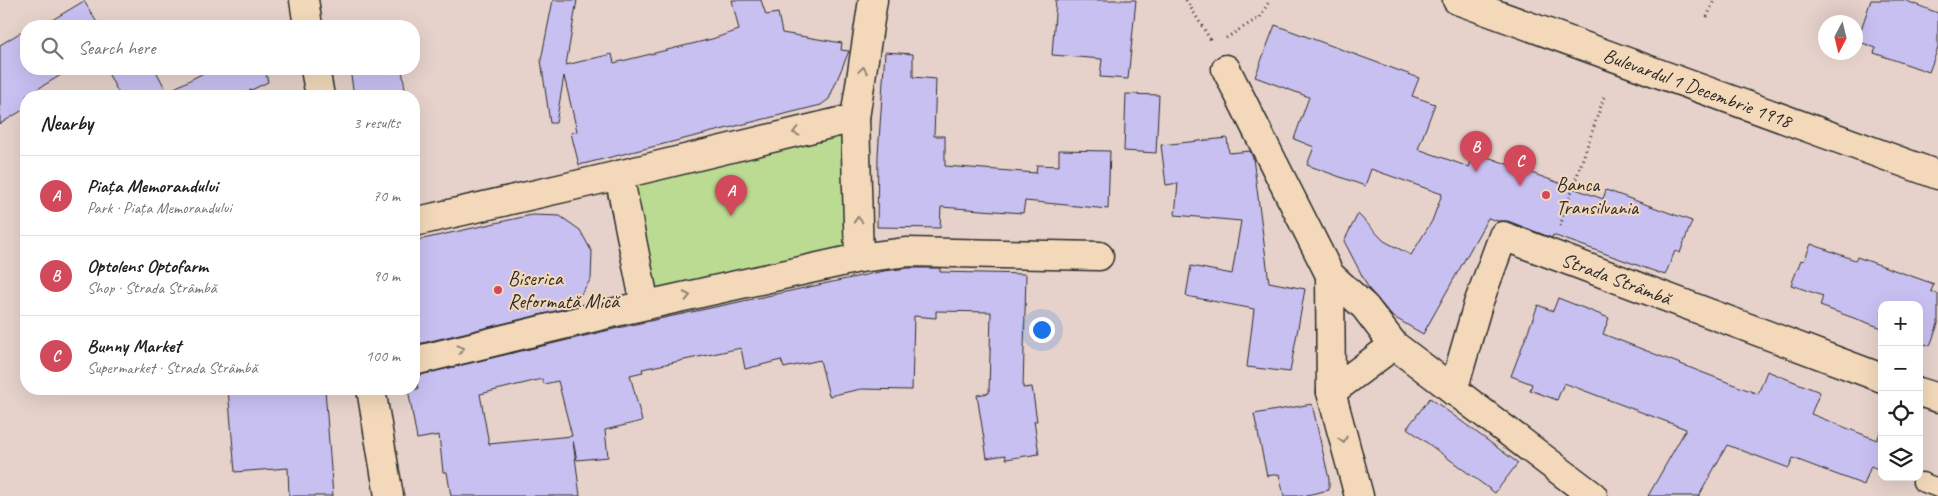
<!DOCTYPE html>
<html lang="en">
<head>
<meta charset="utf-8">
<style>
	:root { --surface:#fff; --page:#f2f2f2; --text:#202124; --muted:#757577; --line:#e0e0e0; --accent:#d1495b }
	body { margin:0; font-family:Caveat,sans-serif; background:var(--page); color:var(--text) }
	.controls { position:absolute; right:15px; bottom:15px; display:grid; overflow:hidden; border-radius:10px; box-shadow:0 5px 20px #0002 }
	.controls button { width:45px; height:45px; display:grid; place-items:center; padding:0; border:0; border-bottom:1px solid var(--line); background:var(--surface); color:var(--text); font:25px sans-serif }
	.compass { position:absolute; left:1818px; top:15px; width:45px; height:45px; border-radius:50%; background:var(--surface); box-shadow:0 5px 20px #0002; rotate:187deg }
	.you { position:absolute; left:1041px; top:329px; width:18px; height:18px; margin:-12px; border:4px solid #fff; border-radius:50%; background:#1a73e8; box-shadow:0 0 0 8px #1a73e833 }
	.badge { display:grid; place-items:center; width:32px; height:32px; border-radius:50%; background:var(--accent); color:#fff; font-size:16px; font-weight:700 }
	.pin { position:absolute; translate:-50% -41px; filter:drop-shadow(0 1px 2px #0008) }
	.pin::after { content:''; position:absolute; top:26px; width:18px; height:15px; background:inherit; clip-path:polygon(0 0,100% 0,50% 100%) }
	.list { margin:0; padding:0; list-style:none }
	h2 { display:flex; justify-content:space-between; align-items:center; height:65px; margin:0; padding:0 20px; font-size:21px }
	h2 small { font-size:16px; font-weight:400; color:var(--muted) }
	.list li { display:grid; grid-template-columns:32px 1fr auto; gap:15px; align-items:center; box-sizing:border-box; height:80px; padding:0 20px; border-top:1px solid var(--line) }
	.list b { display:block; font-size:19px; white-space:nowrap }
	.list p { margin:0; font-size:16px; white-space:nowrap; color:var(--muted) }
	.list em { font-size:16px; font-style:normal; color:var(--muted) }
	.icon { flex:none; width:28px; height:28px; fill:none; stroke:currentColor; stroke-width:2; stroke-linecap:round; stroke-linejoin:round }
	.map { position:relative; flex:none; width:1938px; height:496px; overflow:hidden }
	.search { position:absolute; background:var(--surface); box-shadow:0 5px 20px #0002; left:20px; top:20px; width:400px; height:55px; display:flex; align-items:center; gap:12px; box-sizing:border-box; padding:0 18px; border-radius:20px; color:var(--muted); font-size:19px }
	.panel { position:absolute; background:var(--surface); box-shadow:0 5px 20px #0002; left:20px; top:90px; width:400px; height:305px; border-radius:20px }
	.map>svg:first-child { display:block }
	.green { fill:#bbdb93; stroke:#73835f }
	.building { fill:#c9c0f2; stroke:#2b2b2b; fill-rule:evenodd }
	.lines { fill:none; stroke-linecap:round; stroke-linejoin:round }
	.lane-casing { stroke:#2b2b2b; stroke-width:21 }
	.street-casing { stroke:#2b2b2b; stroke-width:31 }
	.secondary-casing { stroke:#2b2b2b; stroke-width:31 }
	.primary-casing { stroke:#2b2b2b; stroke-width:31 }
	.path { stroke:#2b2b2b; stroke-width:3; stroke-dasharray:1 4; stroke-linecap:butt }
	.lane { stroke:#f3d9ba; stroke-width:18 }
	.street { stroke:#f3d9ba; stroke-width:28 }
	.secondary { stroke:#f3d9ba; stroke-width:28 }
	.primary { stroke:#f3d9ba; stroke-width:28 }
	.oneway { stroke:#8f8272 }
	.poi-dot { fill:#d1495b; stroke:#f3d9ba; stroke-width:2 }
	.labels { text-anchor:middle; stroke-width:4; stroke-linejoin:round; paint-order:stroke }
	.street-label { font-size:20px; fill:#2b2b2b; stroke:#f3d9ba }
	.poi-label { font-size:20px; fill:#2b2b2b; stroke:#f3d9ba; text-anchor:start }
</style>
</head>
<body>
<div class="map">
<svg width="1938" height="496" viewBox="0 0 1938 496">
	<rect width="100%" height="100%" fill="#e6d2cb"/>
	<filter id="ink" filterUnits="userSpaceOnUse"><feTurbulence type="fractalNoise" baseFrequency=".02" numOctaves="2"/><feDisplacementMap in="SourceGraphic" scale="10" xChannelSelector="R" yChannelSelector="G"/><feConvolveMatrix kernelMatrix="1 2 1 2 8 2 1 2 1" color-interpolation-filters="sRGB"/></filter>
	<g filter="url(#ink)">
		<!-- green -->
		<path class="green" d="M847 129 851 246 632 297 605 186Z"/>
		<!-- building -->
		<path class="building" d="M553 0H577L566 65 612 54 614 63 712 39 739 30 732 0H761L766 15 778 13 782 33 842 43 841 50 849 51 829 99 821 105 579 165 571 133 577 131 564 76 556 123H550L541 60Z
			M1056 0H1136L1128 79 1100 77 1102 59 1052 55Z
			M1871 0H1904L1938 13V48L1929 72 1874 53 1876 48 1857 41Z
			M84 1 99 26H42Z
			M1275 25 1419 78 1412 96 1435 104 1418 149 1469 167 1474 152 1603 199 1606 190 1692 221 1680 253 1675 251 1665 275 1553 235 1552 238 1508 221H1498L1488 218 1423 334 1392 316 1369 289 1344 241 1358 214 1384 241 1411 255 1432 221 1442 194 1371 169 1365 186 1307 165 1314 147 1294 139 1309 97 1255 77Z
			M26 29V69H71L26 96V108L0 124V45Z
			M885 52 913 54V77L936 79 934 136H945V166L1036 173 1037 165 1059 166V150L1110 151 1108 209 1025 201 1023 213 941 207 940 228 877 227 878 155Z
			M106 69H155L167 92 211 69H265L268 82 239 96H120Z
			M350 69H402L406 96H354Z
			M1126 94 1159 95 1156 153 1124 151Z
			M1227 138 1229 153 1250 151 1253 158 1269 282 1305 289 1290 372 1247 367 1254 309 1186 296 1191 266 1232 274 1241 221 1175 215 1178 183 1166 185 1161 145Z
			M532 215 560 216 580 230 592 252 591 279 572 307 414 345V241Z
			M1811 244 1855 260 1857 257 1934 284 1931 291 1938 294V324L1930 346 1919 342V305H1882V328L1820 306 1823 296 1791 285 1801 260 1804 261Z
			M908 268H940V272L1026 274 1023 388 1032 387 1037 421H1034L1039 454 1006 459 1005 455 987 458 977 395 989 393 991 312 936 311V318L914 316 912 390 861 389 829 396 820 360 784 368 781 360 745 369 741 348 642 369 643 372 630 375 642 421 605 430 608 457 577 460 573 441 580 496H451L447 472H443L439 435 417 439 408 389H418L416 376 631 325 884 271ZM542 379 544 384 558 381 572 436 489 444 480 394Z
			M1558 298 1609 318 1603 334 1758 394 1767 371 1820 392 1811 414 1877 440 1882 428V471L1871 466 1864 485 1793 458 1789 468 1727 445 1699 496H1648L1686 429 1564 383 1557 400 1530 390 1532 384 1511 376 1538 305 1553 311Z
			M228 389H325L333 496H289L288 468 235 472Z
			M1430 398 1518 463 1495 493 1407 428Z
			M1312 404 1329 479V490L1302 496H1284L1279 474 1267 476 1254 414Z"/>
		<g class="lines">
			<!-- lane casing -->
			<g class="lane-casing">
				<path id="lane" d="M1922 482 1938 488"/>
			</g>
			<!-- street casing -->
			<g class="street-casing">
				<g id="street">
					<path d="M1226 69 1330 275 1365 307 1394 345 1593 496"/>
					<path d="M855 118 873 0"/>
					<path d="M619 175 645 305"/>
					<path d="M414 222 594 181 855 118 859 258 624 310 414 361"/>
					<path d="M859 258 907 252 1099 256"/>
					<path d="M1330 275 1331 392 1359 496"/>
					<path id="s1" d="M1453 391 1478 304 1503 236 1882 378"/>
					<path d="M1331 392 1394 345"/>
					<path d="M1919 392 1938 398"/>
				</g>
			</g>
			<!-- secondary casing -->
			<g class="secondary-casing">
				<path id="secondary" d="M304 0 308 26
					M315 69 320 96
					M371 389 389 496"/>
			</g>
			<!-- primary casing -->
			<g class="primary-casing">
				<g id="primary">
					<path id="s2" d="M1457 0 1938 175"/>
				</g>
			</g>
			<!-- path -->
			<path class="path" d="M1186 0 1212 42
				M1707 17 1714 0
				M1226 38 1260 17 1270 0
				M1560 226 1605 94"/>
			<!-- lane -->
			<use href="#lane" class="lane"/>
			<!-- street -->
			<use href="#street" class="street"/>
			<!-- secondary -->
			<use href="#secondary" class="secondary"/>
			<!-- primary -->
			<use href="#primary" class="primary"/>
		</g>
		<!-- one-way arrows -->
		<defs><path id="oneway-chevron" d="M-2-3.5L2.5 0L-2 3.5" fill="none" stroke-width="1.6" stroke-linecap="round" stroke-linejoin="round" transform="scale(1.25)"/></defs>
		<g class="oneway">
			<use href="#oneway-chevron" transform="translate(863 70) rotate(-82)"/>
			<use href="#oneway-chevron" transform="translate(796 132) rotate(166)"/>
			<use href="#oneway-chevron" transform="translate(858 220) rotate(-92)"/>
			<use href="#oneway-chevron" transform="translate(687 296) rotate(-12)"/>
			<use href="#oneway-chevron" transform="translate(461 349) rotate(-14)"/>
			<use href="#oneway-chevron" transform="translate(1343 440) rotate(76)"/>
		</g>
	</g>
	<!-- markers -->
	<g class="poi-dot">
		<circle cx="1546" cy="195" r="5"/>
		<circle cx="498" cy="290" r="5"/>
	</g>
	<g class="labels">
		<!-- street labels -->
		<g class="street-label">
			<text dy="7" stroke="none"><textPath href="#s2" startOffset="256">Bulevardul 1 Decembrie 1918</textPath></text>
			<text dy="7" stroke="none"><textPath href="#s1" startOffset="284">Strada Strâmbă</textPath></text>
		</g>
		<!-- poi labels -->
		<g class="poi-label">
			<text x="1556" y="191">Banca<tspan x="1556" dy="23">Transilvania</tspan></text>
			<text x="508" y="285">Biserica<tspan x="508" dy="23">Reformată Mică</tspan></text>
		</g>
	</g>
</svg>
<div class="controls">
<button>+</button>
<button>−</button>
<button><svg class="icon" aria-label="locate" viewBox="0 0 24 24"><circle cx="12" cy="12" r="6"/><path d="M12 2v4M12 18v4M2 12h4M18 12h4"/></svg></button>
<button><svg class="icon" aria-label="layers" viewBox="0 0 24 24"><path d="M12 4l9 5-9 5-9-5zM3 14l9 5 9-5"/></svg></button>
</div>
<svg class="compass" viewBox="-18 -18 36 36"><path d="M0-13l5 13h-10z" fill="#e53935"/><path d="M0 13l5-13h-10z" fill="#757577"/></svg>
<div class="you"></div>
<div class="pin badge" style="left:731px;top:216px">A</div>
<div class="pin badge" style="left:1476px;top:172px">B</div>
<div class="pin badge" style="left:1520px;top:186px">C</div>
<div class="search"><svg class="icon" aria-label="search" viewBox="0 0 24 24"><circle cx="10" cy="10" r="6"/><path d="M15 15l6 6"/></svg>Search here</div>
<section class="panel">
<h2>Nearby<small>3 results</small></h2>
<ul class="list">
<li><span class="badge">A</span><div><b>Piața Memorandului</b><p>Park · Piața Memorandului</p></div><em>70 m</em></li>
<li><span class="badge">B</span><div><b>Optolens Optofarm</b><p>Shop · Strada Strâmbă</p></div><em>90 m</em></li>
<li><span class="badge">C</span><div><b>Bunny Market</b><p>Supermarket · Strada Strâmbă</p></div><em>100 m</em></li>
</ul>
</section>
</div>
</body>
</html>
